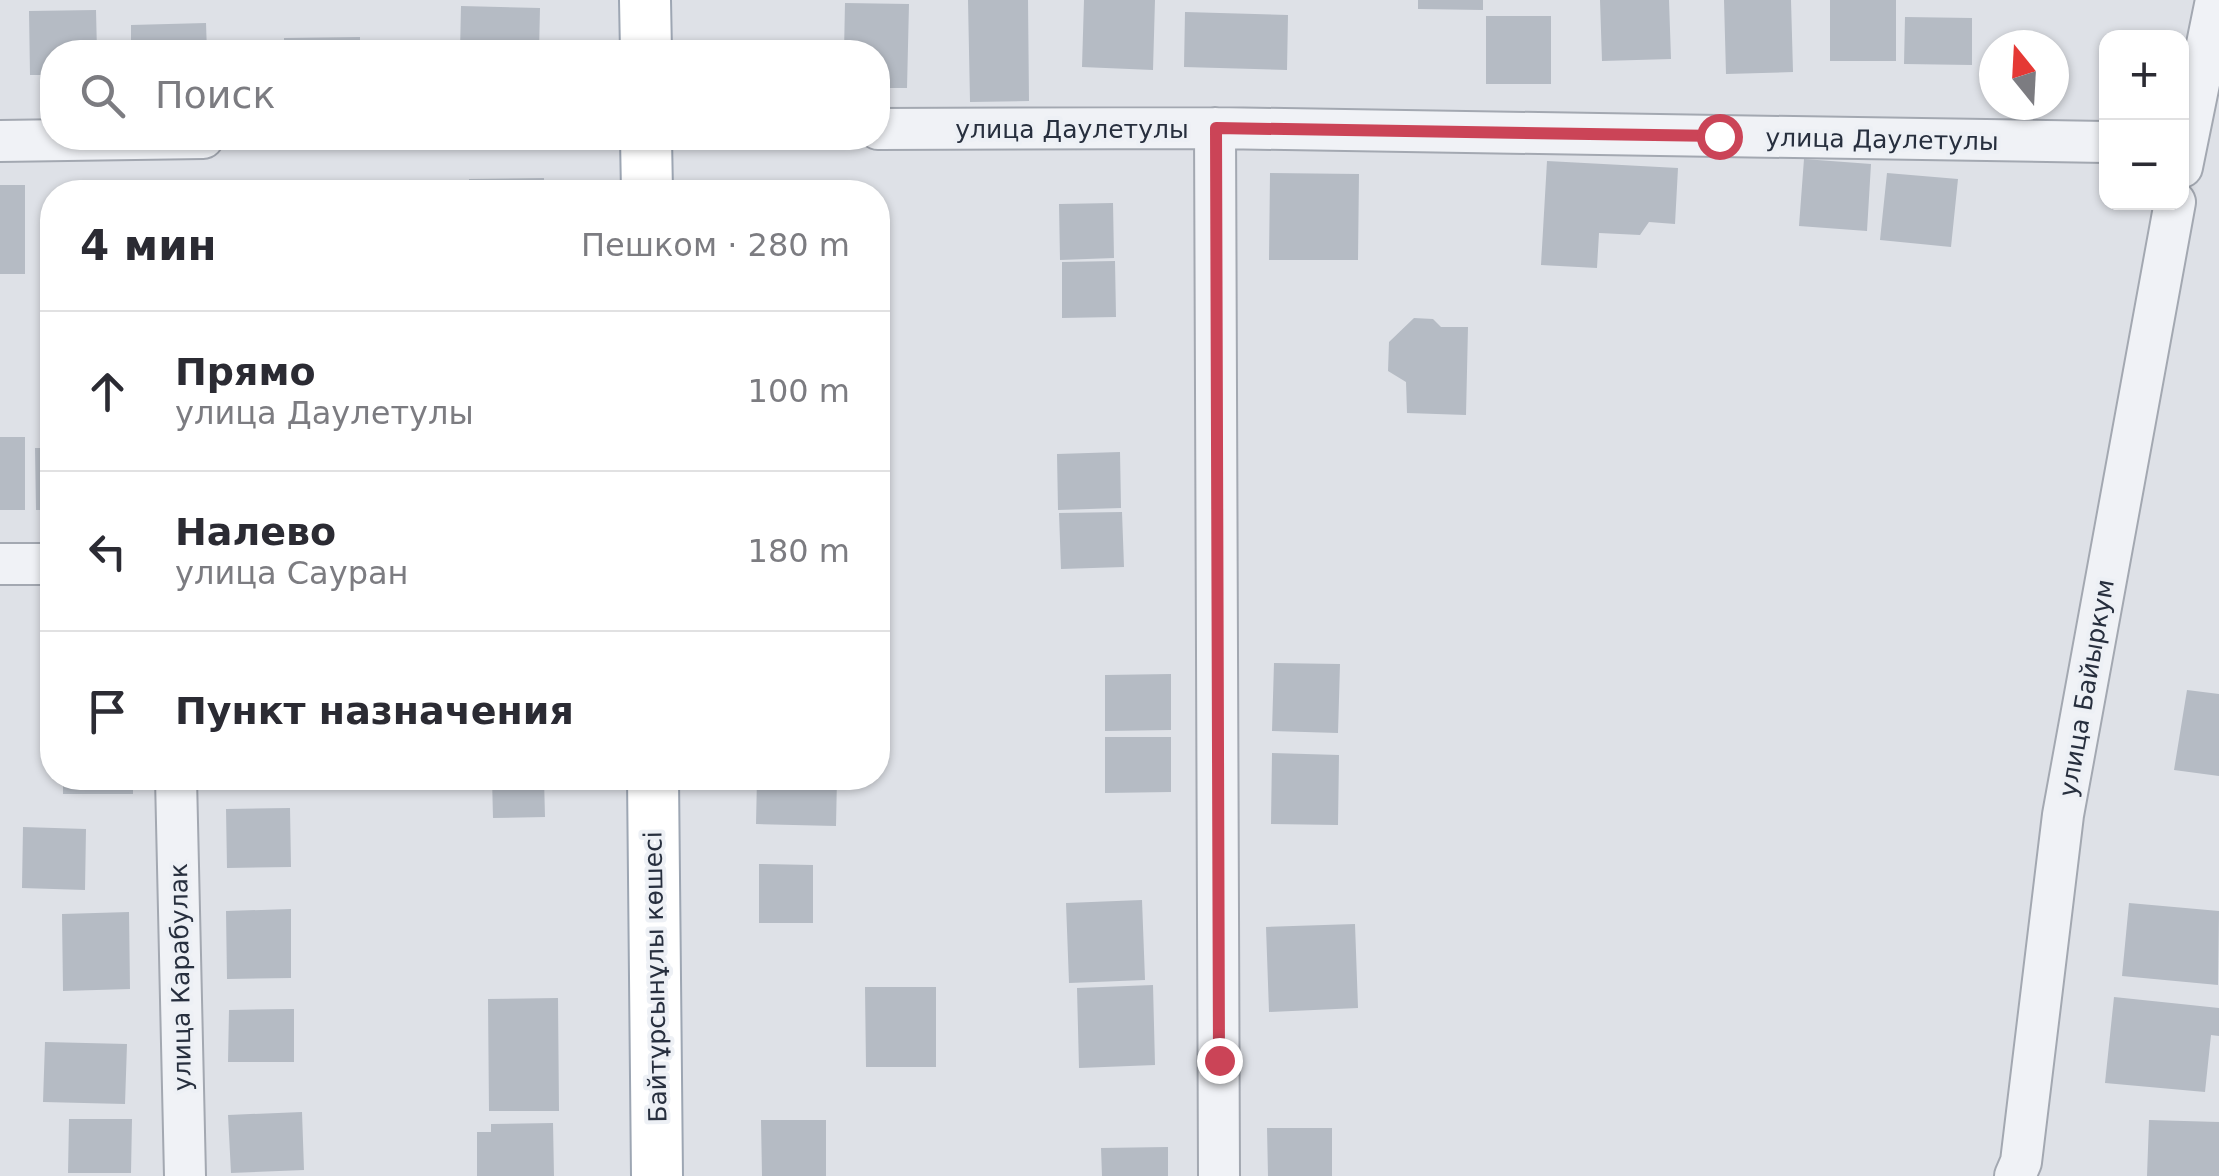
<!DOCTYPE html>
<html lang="ru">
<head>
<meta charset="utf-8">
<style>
	:root { --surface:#fff; --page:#f2f2f3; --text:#2b2b33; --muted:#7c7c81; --line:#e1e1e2 }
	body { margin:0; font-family:"DejaVu Sans",sans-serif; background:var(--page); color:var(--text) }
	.controls { position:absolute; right:30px; top:30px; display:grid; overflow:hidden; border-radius:20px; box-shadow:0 2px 8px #0004 }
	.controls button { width:90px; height:90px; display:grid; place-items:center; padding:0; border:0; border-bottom:2px solid var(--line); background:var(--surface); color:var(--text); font:50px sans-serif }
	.compass { position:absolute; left:1979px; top:30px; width:90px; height:90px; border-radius:50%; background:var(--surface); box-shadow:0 2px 8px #0004; rotate:342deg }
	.stop { position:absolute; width:30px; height:30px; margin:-22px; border:8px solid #cb4457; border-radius:50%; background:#fff }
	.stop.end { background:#cb4457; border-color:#fff; box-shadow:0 2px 10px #0008 }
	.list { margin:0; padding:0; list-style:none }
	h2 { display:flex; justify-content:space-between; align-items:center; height:130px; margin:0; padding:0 40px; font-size:42px }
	h2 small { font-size:32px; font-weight:400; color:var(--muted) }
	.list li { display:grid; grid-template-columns:65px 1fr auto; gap:30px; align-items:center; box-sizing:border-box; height:160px; padding:0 40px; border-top:2px solid var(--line) }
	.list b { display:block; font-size:38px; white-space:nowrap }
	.list p { margin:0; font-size:32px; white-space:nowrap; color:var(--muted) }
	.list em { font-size:32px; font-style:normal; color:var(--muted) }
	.icon { flex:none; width:55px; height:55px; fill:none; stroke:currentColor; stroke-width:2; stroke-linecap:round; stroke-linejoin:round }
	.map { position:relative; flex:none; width:2219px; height:1176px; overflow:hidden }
	.search { position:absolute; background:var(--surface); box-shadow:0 2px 8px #0004; left:40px; top:40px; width:850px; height:110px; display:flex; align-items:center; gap:25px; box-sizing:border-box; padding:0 35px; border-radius:40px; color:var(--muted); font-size:38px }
	.panel { position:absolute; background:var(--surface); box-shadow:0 2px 8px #0004; left:40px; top:180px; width:850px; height:610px; border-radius:40px }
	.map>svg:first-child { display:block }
	.building { fill:#b5bbc4 }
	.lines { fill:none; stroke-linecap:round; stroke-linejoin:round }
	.minor-casing { stroke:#a3a8b1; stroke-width:44 }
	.major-casing { stroke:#9da6b3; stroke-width:54 }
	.minor { stroke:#f0f2f6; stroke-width:40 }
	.major { stroke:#fff; stroke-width:50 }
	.route { stroke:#cb4457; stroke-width:12 }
	.labels { text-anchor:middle; stroke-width:8; stroke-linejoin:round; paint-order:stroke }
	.street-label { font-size:25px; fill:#272f3e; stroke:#edf0f5 }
</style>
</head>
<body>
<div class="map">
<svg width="2219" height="1176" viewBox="0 0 2219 1176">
	<rect width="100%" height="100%" fill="#dee1e7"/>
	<!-- building -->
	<path class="building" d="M968 0H1028L1029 101 970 102Z
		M1084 0H1155L1153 70 1082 67Z
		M1418 0H1483V10L1418 9Z
		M1600 0H1669L1671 59 1602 61Z
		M1724 0H1791L1793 72 1726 74Z
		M1830 0H1896V61H1830Z
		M845 3 909 4 907 88H878V52H844Z
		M461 6 540 8 539 52H460Z
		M96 10 97 52H52V75H30L29 11Z
		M1185 12 1288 15 1287 70 1184 67Z
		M1486 16H1551V84H1486Z
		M1905 17 1972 18V65L1904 64Z
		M206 23 207 52H131V25Z
		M360 37V52H284V38Z
		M1804 159 1871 164 1867 231 1799 226Z
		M1547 161 1678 168 1675 224 1649 222 1640 235 1599 233 1597 268 1541 265Z
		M1270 173 1359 174 1358 260H1269Z
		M1887 173 1958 179 1951 247 1880 240Z
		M544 178V192H469V179Z
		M158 184H222V192H158Z
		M0 185H25V274H0Z
		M1113 203 1114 258 1060 260 1059 204Z
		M1115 261 1116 317 1062 318V262Z
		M1414 318 1433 319 1441 327H1468L1466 415 1407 413 1406 382 1388 371 1389 342Z
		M0 437H25V510H0Z
		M35 448H52V510H36Z
		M1120 452 1121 508 1058 510 1057 454Z
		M1122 512 1124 567 1061 569 1059 513Z
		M1274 663 1340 664 1338 733 1272 731Z
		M1171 674V730L1105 731V675Z
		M2187 690 2219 694V776L2174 770Z
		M1105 737H1171V792L1105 793Z
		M1272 753 1339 755 1338 825 1271 824Z
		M63 778H133V794H63Z
		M492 778H544L545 817 493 818Z
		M757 778H837L836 826 756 824Z
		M290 808 291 867 227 868 226 809Z
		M23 827 86 829 85 890 22 888Z
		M759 864 813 865V923H759Z
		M1142 900 1145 980 1069 983 1066 903Z
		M2129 903 2219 911 2218 985 2122 976Z
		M291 909V978L227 979 226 911Z
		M129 912 130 989 63 991 62 914Z
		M1355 924 1358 1008 1269 1012 1266 927Z
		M1153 985 1155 1065 1079 1068 1077 988Z
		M865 987H936V1067H866Z
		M2114 997 2219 1008V1036L2211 1035 2205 1092 2105 1083Z
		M558 998 559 1111H489L488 999Z
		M294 1009V1062H228L229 1010Z
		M45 1042 127 1044 125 1104 43 1102Z
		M302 1112 304 1170 231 1173 228 1115Z
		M69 1119H132L131 1173H68Z
		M761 1120H826V1176H762Z
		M2149 1120 2219 1122V1176H2147Z
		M553 1123 554 1176H477V1132H491V1124Z
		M1267 1128H1332V1176H1268Z
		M1168 1147V1176H1102L1101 1148Z"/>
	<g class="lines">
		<!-- minor casing -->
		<g class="minor-casing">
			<path id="minor" d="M1215 128 1219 1176
				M878 129 1215 128 2106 142
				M0 141 203 138
				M2182 167 2216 0
				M0 564H52
				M176 778 185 1176
				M2015 1176 2021 1162 2063 815 2175 202"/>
		</g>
		<!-- major casing -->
		<g class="major-casing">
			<path id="major" d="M645 0 646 52
				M646 138 647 192
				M653 778 657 1176"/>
		</g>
		<!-- minor -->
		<use href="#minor" class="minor"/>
		<!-- major -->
		<use href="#major" class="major"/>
	</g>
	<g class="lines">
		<!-- route -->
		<path class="route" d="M1219 1060 1216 128 1719 136"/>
	</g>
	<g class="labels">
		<!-- street labels -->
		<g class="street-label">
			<text x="1072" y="138">улица Даулетулы</text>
			<text transform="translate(1882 139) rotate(1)" y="9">улица Даулетулы</text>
			<text transform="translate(2086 688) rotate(-80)" y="9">улица Байыркум</text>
			<text transform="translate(180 977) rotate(-91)" y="9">улица Карабулак</text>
			<text transform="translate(655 977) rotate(-91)" y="9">Байтұрсынұлы көшесі</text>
		</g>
	</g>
</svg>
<div class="controls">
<button>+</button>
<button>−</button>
</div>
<svg class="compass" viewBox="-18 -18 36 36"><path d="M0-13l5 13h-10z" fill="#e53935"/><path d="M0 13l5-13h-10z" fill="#7c7c81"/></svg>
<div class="stop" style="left:1719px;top:136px"></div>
<div class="stop end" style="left:1219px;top:1060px"></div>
<div class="search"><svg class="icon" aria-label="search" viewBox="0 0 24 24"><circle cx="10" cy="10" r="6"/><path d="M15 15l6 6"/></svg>Поиск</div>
<section class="panel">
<h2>4 мин<small>Пешком · 280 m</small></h2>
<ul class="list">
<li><svg class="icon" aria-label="ahead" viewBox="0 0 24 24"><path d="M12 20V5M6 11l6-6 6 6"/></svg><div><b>Прямо</b><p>улица Даулетулы</p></div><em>100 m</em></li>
<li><svg class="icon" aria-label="left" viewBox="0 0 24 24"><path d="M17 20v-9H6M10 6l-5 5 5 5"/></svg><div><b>Налево</b><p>улица Сауран</p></div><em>180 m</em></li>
<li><svg class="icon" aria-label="arrive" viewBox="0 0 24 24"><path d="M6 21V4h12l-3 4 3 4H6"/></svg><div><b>Пункт назначения</b></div></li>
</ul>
</section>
</div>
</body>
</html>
